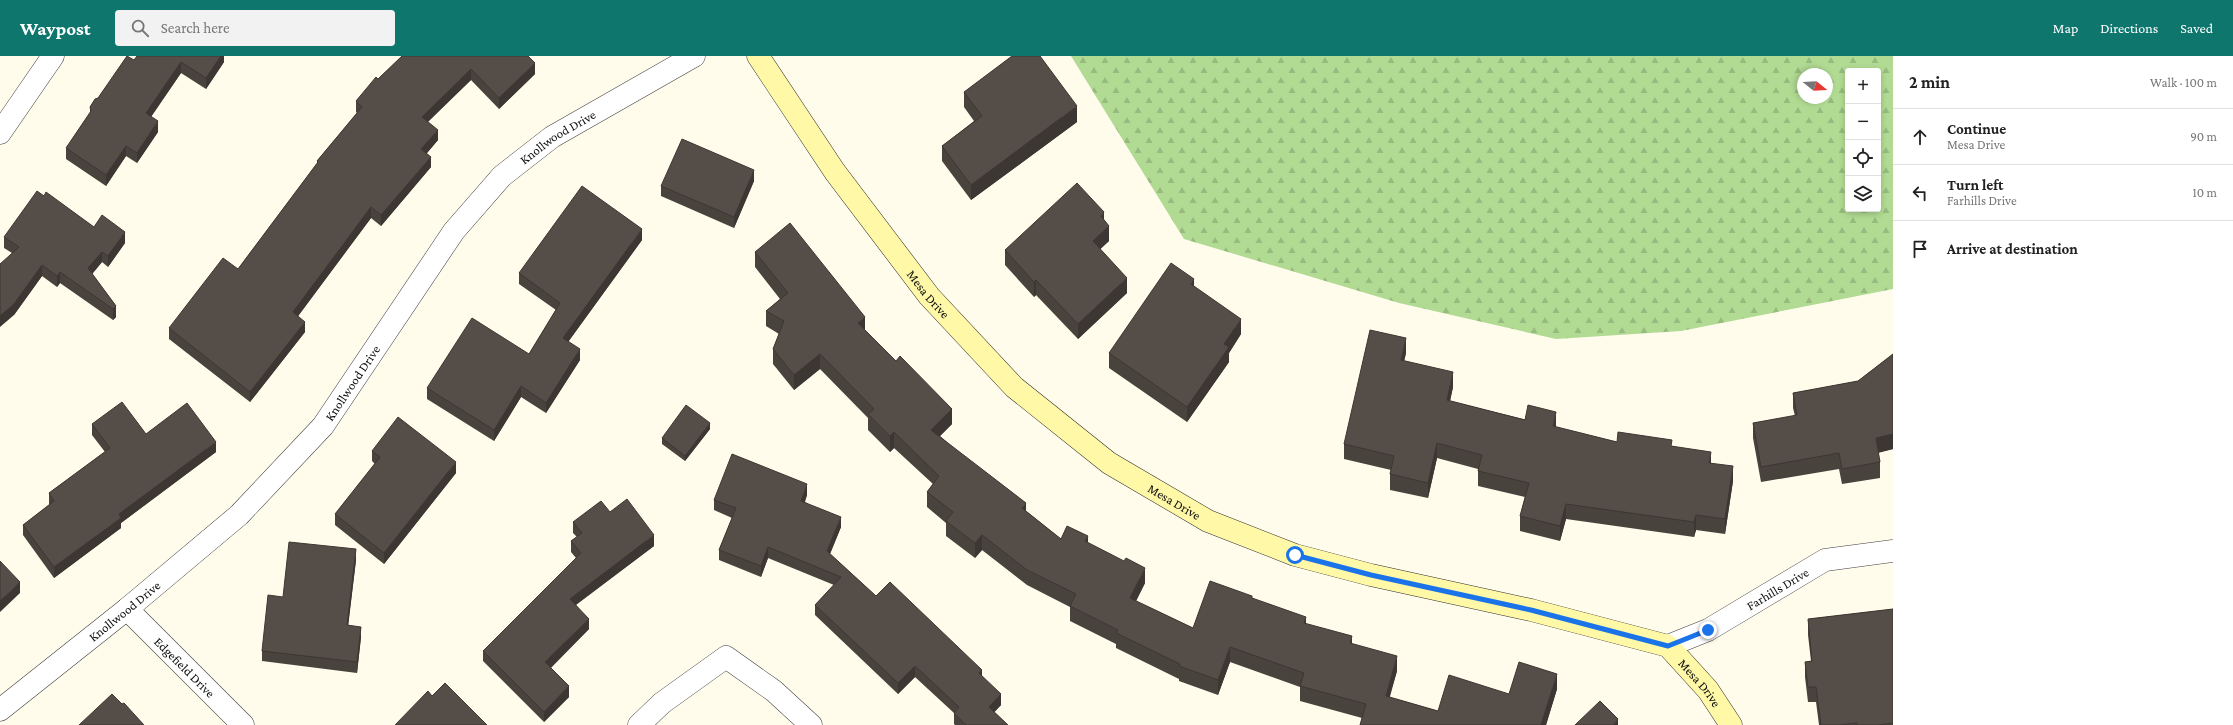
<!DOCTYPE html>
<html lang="en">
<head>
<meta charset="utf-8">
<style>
	:root { --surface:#fff; --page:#f2f2f2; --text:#222; --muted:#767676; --line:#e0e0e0; --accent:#0f766e }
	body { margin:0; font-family:"Crimson Pro",serif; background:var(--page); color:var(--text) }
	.controls { position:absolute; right:12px; top:12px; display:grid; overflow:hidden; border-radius:4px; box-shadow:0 2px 6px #0003 }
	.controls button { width:36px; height:36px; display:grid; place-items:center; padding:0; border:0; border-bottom:1px solid var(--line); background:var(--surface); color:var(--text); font:20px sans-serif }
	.compass { position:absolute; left:1797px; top:12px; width:36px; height:36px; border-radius:50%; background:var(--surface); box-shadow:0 2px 6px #0003; rotate:108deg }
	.stop { position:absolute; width:12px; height:12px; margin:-9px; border:3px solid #1a73e8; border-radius:50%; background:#fff }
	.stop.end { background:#1a73e8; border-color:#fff; box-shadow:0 1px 4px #0008 }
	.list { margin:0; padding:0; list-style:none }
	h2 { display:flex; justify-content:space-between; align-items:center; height:52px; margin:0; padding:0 16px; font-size:17px }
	h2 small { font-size:13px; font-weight:400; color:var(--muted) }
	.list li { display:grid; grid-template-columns:26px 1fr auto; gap:12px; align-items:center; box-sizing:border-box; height:56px; padding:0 16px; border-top:1px solid var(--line) }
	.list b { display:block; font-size:15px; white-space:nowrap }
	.list p { margin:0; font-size:13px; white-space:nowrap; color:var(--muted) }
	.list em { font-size:13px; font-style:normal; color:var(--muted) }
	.icon { flex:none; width:22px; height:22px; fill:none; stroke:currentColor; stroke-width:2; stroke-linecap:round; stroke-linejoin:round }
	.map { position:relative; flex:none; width:1893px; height:669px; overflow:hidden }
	header { display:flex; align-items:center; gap:24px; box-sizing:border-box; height:56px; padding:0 20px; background:var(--accent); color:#fff }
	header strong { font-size:19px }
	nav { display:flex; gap:22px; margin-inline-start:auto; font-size:14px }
	.search { width:280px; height:36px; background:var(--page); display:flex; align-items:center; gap:10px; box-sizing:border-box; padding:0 14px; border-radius:4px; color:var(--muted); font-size:15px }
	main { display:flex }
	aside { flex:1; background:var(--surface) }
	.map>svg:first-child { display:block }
	.forest { fill:url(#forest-firs); fill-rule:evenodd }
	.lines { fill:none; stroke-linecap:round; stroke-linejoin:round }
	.street-casing { stroke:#3f3f3f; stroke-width:23 }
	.secondary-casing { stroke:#2e2e2e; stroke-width:23 }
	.street { stroke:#fff; stroke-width:22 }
	.secondary { stroke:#fff8a7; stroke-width:22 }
	.wall { fill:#49433e }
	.shaded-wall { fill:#3c3732 }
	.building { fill:#554e48; stroke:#3c3732 }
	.route { stroke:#1a73e8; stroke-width:5 }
	.labels { text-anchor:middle; stroke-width:4; stroke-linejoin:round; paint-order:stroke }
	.street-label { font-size:13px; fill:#0c0c0c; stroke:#fff }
</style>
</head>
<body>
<header>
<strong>Waypost</strong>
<div class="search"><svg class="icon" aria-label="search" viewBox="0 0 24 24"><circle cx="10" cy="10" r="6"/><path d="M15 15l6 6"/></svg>Search here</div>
<nav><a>Map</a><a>Directions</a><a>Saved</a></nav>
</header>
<main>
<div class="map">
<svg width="1893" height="669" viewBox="0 0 1893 669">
	<defs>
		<pattern id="forest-firs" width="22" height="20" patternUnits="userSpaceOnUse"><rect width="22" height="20" fill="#b1db93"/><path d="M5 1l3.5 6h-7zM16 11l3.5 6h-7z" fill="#97bb7e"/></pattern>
	</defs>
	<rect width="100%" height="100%" fill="#fffcec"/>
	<!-- forest -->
	<path class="forest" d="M1071 0H1893V233L1681 275 1556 283 1399 247 1184 183ZM1848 15H1878V153H1848ZM1803 18H1827V42H1803Z"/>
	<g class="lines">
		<!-- street casing -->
		<g class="street-casing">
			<g id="street">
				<path d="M0 77 53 0"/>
				<path id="s1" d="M127 553 243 669"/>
				<path id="s2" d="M1668 590 1708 574 1825 504 1893 495"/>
				<path id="s3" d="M0 654 127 553 239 459 323 370 454 175 502 120 552 81 694 0"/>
				<path d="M639 669 662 647 726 601 774 635 811 669"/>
			</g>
		</g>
		<!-- secondary casing -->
		<g class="secondary-casing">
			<g id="secondary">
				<path id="s4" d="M758 0 835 116 929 240 1014 331 1109 407 1208 465 1295 499 1371 519 1531 554 1668 590 1708 634 1731 669"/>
			</g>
		</g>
		<!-- street -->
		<use href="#street" class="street"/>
		<!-- secondary -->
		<use href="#secondary" class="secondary"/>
	</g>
	<!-- wall -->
	<path class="wall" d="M224 0V6L206 33 181 17 151 61 158 76 137 107 126 100 106 130 66 103V92L90 57V51L134 4Z
		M402 0 535 18 499 53 471 24 428 66 438 84 427 97 431 111 381 170 371 162 298 260 305 276 250 346 169 283V272L238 213 317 108V105L357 57 356 56V45Z
		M964 36 1077 66 971 144 942 105V90L974 65 964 51Z
		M754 125 734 172 661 140V130Z
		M1104 164 1109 185 1100 193 1127 237 1078 283 1036 239 1034 241 1005 209V194Z
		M94 171 125 187 108 211 102 206 92 218 116 250V261L113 264 60 227 57 231 42 220 14 259 12 197 4 192V181Z
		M642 184 568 286 580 304 546 357 521 341 494 385 427 343V332L529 298 556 254 519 228V217Z
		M755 196 865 274 952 368 940 380 1026 455 1061 483 1088 487 1145 527 1136 545 1193 572 1252 542 1306 568 1352 588 1397 615 1389 641 1438 655 1509 638 1557 633 1546 669H1360L1362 662 1300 645V631L1230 606 1218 639 1179 625V623L1116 592V588L1070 565V551L1027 529 982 494 975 502 946 480V467L927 451V436L933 428 894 392 890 396 868 374V362L820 313 794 334 773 308V293L779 278 766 270V255L780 243 755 211Z
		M1194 231 1241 278 1229 297V306L1187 366 1109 312V297Z
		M1406 297 1404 305 1453 331 1450 345 1617 386 1672 390 1711 407 1733 425 1725 478 1696 474 1694 481 1566 463 1560 485 1520 475V460L1525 441 1478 430V413L1437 402 1428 442 1390 434V418L1391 414 1344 403V388Z
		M1893 298V393L1878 397 1880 406V422L1842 428 1839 413 1761 426 1753 382V367L1795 360 1793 352V337L1858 325Z
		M92 368 146 378 216 396 121 467V472L54 522 23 479V469L49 449V437L105 396 92 379Z
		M710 373 685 405 662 388V382Z
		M372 395 456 417 384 508 335 469V458L375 408 372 405Z
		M807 439 805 446 841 471 830 498 876 540 982 620 1001 649 994 656 1008 669H955L954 668V657L915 621 898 638 815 559V549L834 529 768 502 761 521 719 504V494L732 462 714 454V444Z
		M610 456 654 490 576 549 589 573 551 612 569 641 544 666 483 605V595L576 502 571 496V485L577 481 573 477V466Z
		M356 504 348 569 361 581 357 617 262 605V595L283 541Z
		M1893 553V669H1819L1816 646H1808L1805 621V606L1811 605 1808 579V563Z"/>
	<!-- shaded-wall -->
	<path class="shaded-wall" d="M221 0H224V6L206 33V22Z
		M181 6V17L146 68V57Z
		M535 7V18L499 53V42Z
		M471 13V24L422 71V61Z
		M1077 50V66L971 144V129Z
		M158 65V76L137 107V97Z
		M438 74V84L421 104V93Z
		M126 90V100L106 130V119Z
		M431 101V111L381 170V159Z
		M754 114V125L734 172V161Z
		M371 151V162L293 267V256Z
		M1104 156V172L1101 160Z
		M1109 170V185L1093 200V185Z
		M642 173V184L563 293V282Z
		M125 176V187L108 211V200Z
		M102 196V206L88 223V212Z
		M42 209V220L14 259 0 271V260Z
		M60 216V227L57 231V220Z
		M1127 222V237L1078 283V268Z
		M1194 223V238L1191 228Z
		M1036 224V239L1034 241V226Z
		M116 250V261L113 264V253Z
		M865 261V276L858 267Z
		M1241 263V278L1229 297V306L1187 366V351L1224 288Z
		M305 266V276L250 346V336Z
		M1406 282V297L1401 319V304Z
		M580 293V304L546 357V347Z
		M820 298V313L794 334V319Z
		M1453 316V331L1447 359V344Z
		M521 330V341L494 385V374Z
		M952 353V368L931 389V374Z
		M1556 356V371L1553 370Z
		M710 367V373L685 405V400Z
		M894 376V392L890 396V380Z
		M1893 378V393L1876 397V382Z
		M216 386V396L121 467V472L54 522V511L119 458Z
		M1437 387V402L1428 442V427Z
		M1711 396V411L1709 407Z
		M456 406V417L384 508V497Z
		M1733 410V425L1725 478V463Z
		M807 428V439L801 455V445Z
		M1026 447V462L1022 452Z
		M1566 448V463L1560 485V470Z
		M1696 459V474L1694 481V466Z
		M841 461V471L827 505V495Z
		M654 479V490L570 553V543Z
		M982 479V494L975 502V487Z
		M1088 480V495L1085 485Z
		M768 491V502L761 521V510Z
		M356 493V504L347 580V569Z
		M1145 512V527L1130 557V542Z
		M20 526V537L0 556V545Z
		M1306 561V576L1304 567Z
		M589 563V573L545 617V606Z
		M361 571V581L357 617V606Z
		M1352 580V595L1350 587Z
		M1230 591V606L1218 639V624Z
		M1397 600V615L1386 655V640Z
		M915 610V621L898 638V627Z
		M982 614V625L979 617Z
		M1557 618V633L1546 669H1541Z
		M569 630V641L544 666V656Z
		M1001 638V649L989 662V651Z
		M1618 663V669H1614V668Z"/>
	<!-- building -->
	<path class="building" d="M127 0 134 4 137 0H221L206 22 181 6 146 57 158 65 137 97 126 90 106 119 66 92 91 55 90 51 95 43 98 42Z
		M402 0H528L535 7 499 42 471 13 422 61 438 74 421 93 431 101 381 159 371 151 293 256 305 266 250 336 169 272 223 202 238 213 318 106 317 105 362 51 356 45 376 21 378 23Z
		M1012 0H1040L1077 50 971 129 942 90 982 60 964 36Z
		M682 83 754 114 734 161 661 130Z
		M1077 127 1104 156 1101 160 1109 170 1093 185 1127 222 1078 268 1036 224 1034 226 1005 194Z
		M582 130 642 173 563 282 580 293 546 347 521 330 494 374 427 332 472 262 529 298 560 247 519 217Z
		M37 135 44 140 46 136 94 171 102 159 125 176 108 200 102 196 88 212 116 250 113 253 60 216 57 220 42 209 14 248 0 260V208L19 191 4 181Z
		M790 167 865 261 858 267 896 305 900 300 952 353 931 374 1026 447 1022 452 1061 483 1067 470 1088 480 1085 485 1124 505 1126 502 1145 512 1130 542 1193 572 1210 525 1252 540V542L1306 561 1304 567 1352 580 1350 587 1397 600 1386 640 1438 655 1449 619 1509 638 1519 606 1557 618 1541 669H1360L1366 648 1300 630 1304 617 1230 591 1218 624 1179 610 1180 608 1116 577 1118 574 1070 550 1076 538 1027 514 982 479 975 487 946 465 953 456 927 436 939 420 894 376 890 380 868 358 874 353 820 298 794 319 773 293 784 265 766 255 788 237 755 196Z
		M1171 207 1194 223 1191 228 1241 263 1224 288 1229 291 1187 351 1109 297Z
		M1370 274 1406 282 1401 304 1453 316 1447 344 1525 364 1528 349 1556 356 1553 370 1617 386 1618 376 1672 384 1671 390 1711 396 1709 407 1733 410 1725 463 1696 459 1694 466 1566 448 1560 470 1520 460 1529 427 1478 415 1482 399 1437 387 1428 427 1390 418 1394 400 1344 388Z
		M1893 298V378L1876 382 1880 406 1842 413 1839 397 1761 411 1753 367 1797 359 1793 337 1858 325Z
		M122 346 146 378 187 347 216 386 119 458 121 462 54 511 23 469 54 445 49 437 110 392 92 368Z
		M686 349 710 367 685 400 662 382Z
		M398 361 456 406 384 497 335 458 380 401 372 395Z
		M732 398 807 428 801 445 841 461 827 495 876 540 890 526 982 614 979 617 1001 638 989 651 1008 669H966L954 657 959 651 915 610 898 627 815 549 841 521 768 491 761 510 719 494 736 452 714 444Z
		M627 443 654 479 570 543 589 563 545 606 569 630 544 656 483 595 581 497 571 485 582 477 573 466 601 445 610 456Z
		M289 486 356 493 347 569 361 571 357 606 262 595 268 539 283 541Z
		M0 505 20 526 0 545Z
		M1893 553V667L1878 669H1857V667L1839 669H1821L1816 631H1808L1805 606 1812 605 1808 563Z
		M445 627 487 669H395L428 635 432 640Z
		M112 638 122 648 124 647 144 669H79Z
		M1600 645 1618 663 1614 668 1615 669H1575Z"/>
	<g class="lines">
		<!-- route -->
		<path class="route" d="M1295 499 1371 519 1531 554 1668 590 1708 574"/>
	</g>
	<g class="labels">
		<!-- street labels -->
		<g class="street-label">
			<text dy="5" stroke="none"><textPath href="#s3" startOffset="807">Knollwood Drive</textPath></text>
			<text dy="5" stroke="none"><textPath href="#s4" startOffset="293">Mesa Drive</textPath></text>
			<text dy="5" stroke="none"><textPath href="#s3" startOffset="483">Knollwood Drive</textPath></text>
			<text dy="5" stroke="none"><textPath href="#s4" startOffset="617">Mesa Drive</textPath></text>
			<text dy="5" stroke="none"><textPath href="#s2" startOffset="124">Farhills Drive</textPath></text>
			<text dy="5" stroke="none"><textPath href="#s3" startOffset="159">Knollwood Drive</textPath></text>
			<text dy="5" stroke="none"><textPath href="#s1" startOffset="82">Edgefield Drive</textPath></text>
			<text dy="5" stroke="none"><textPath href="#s4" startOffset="1182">Mesa Drive</textPath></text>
		</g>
	</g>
</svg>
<div class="controls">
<button>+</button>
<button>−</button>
<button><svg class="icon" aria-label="locate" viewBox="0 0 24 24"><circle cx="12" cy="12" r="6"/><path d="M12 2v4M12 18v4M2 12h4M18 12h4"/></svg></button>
<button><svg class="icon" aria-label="layers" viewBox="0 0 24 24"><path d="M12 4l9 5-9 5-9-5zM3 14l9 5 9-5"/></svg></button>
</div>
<svg class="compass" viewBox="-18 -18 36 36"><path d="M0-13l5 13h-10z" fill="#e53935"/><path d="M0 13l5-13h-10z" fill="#767676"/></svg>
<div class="stop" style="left:1295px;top:499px"></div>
<div class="stop end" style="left:1708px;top:574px"></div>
</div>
<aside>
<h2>2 min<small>Walk · 100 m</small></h2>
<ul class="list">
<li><svg class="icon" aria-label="ahead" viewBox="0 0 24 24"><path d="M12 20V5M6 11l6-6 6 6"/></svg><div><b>Continue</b><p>Mesa Drive</p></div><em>90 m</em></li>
<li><svg class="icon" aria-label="left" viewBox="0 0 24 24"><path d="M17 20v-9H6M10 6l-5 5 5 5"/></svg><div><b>Turn left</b><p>Farhills Drive</p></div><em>10 m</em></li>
<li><svg class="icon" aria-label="arrive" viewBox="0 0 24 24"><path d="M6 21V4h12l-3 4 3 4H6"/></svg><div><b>Arrive at destination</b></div></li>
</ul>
</aside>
</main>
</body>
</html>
